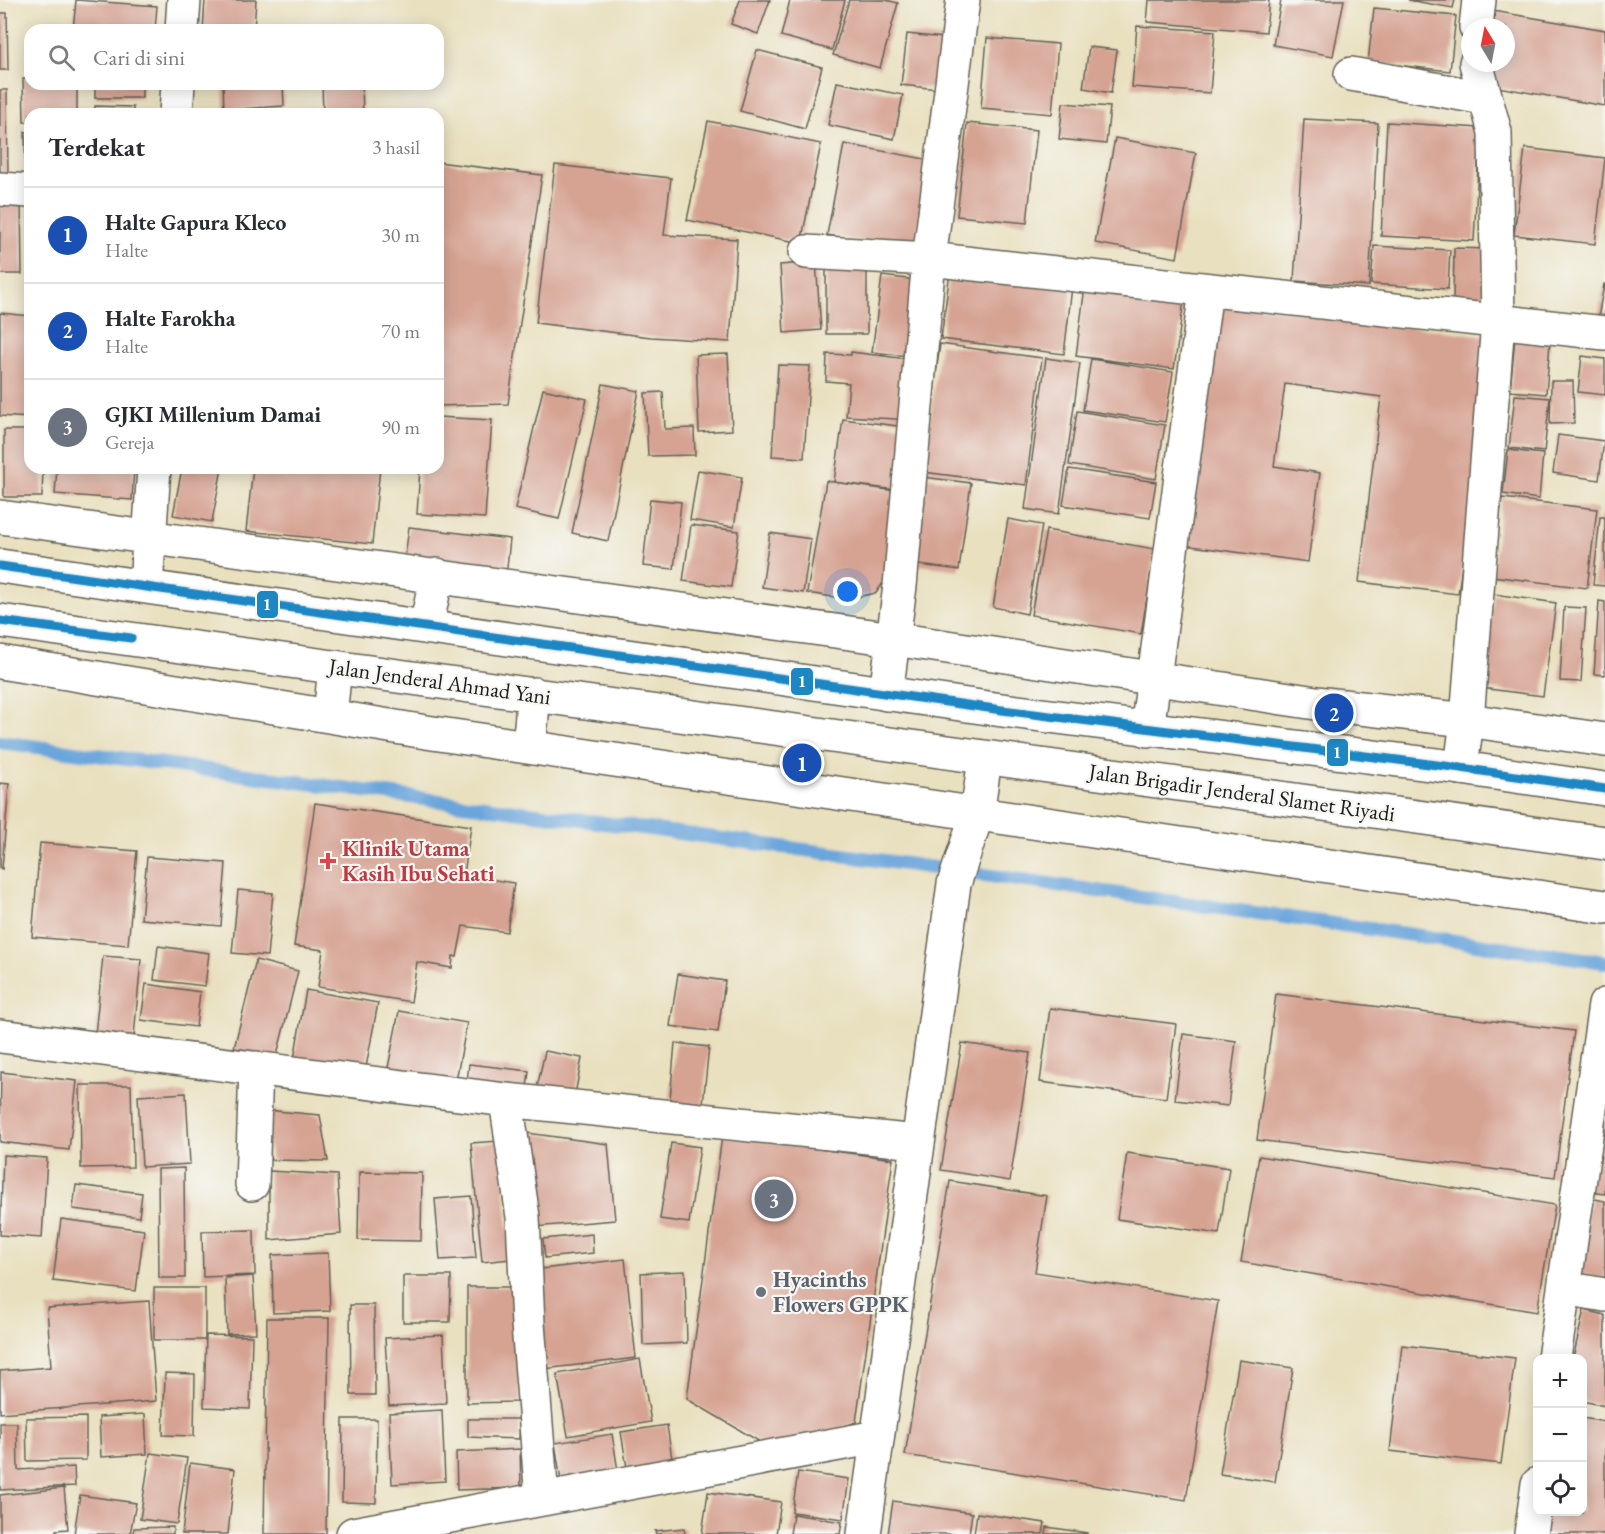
<!DOCTYPE html>
<html lang="id">
<head>
<meta charset="utf-8">
<style>
	:root { --surface:#fff; --page:#f2f2f3; --text:#2b2b33; --muted:#7c7c81; --line:#e1e1e2; --accent:#111827 }
	body { margin:0; font-family:"EB Garamond",serif; background:var(--page); color:var(--text) }
	.controls { position:absolute; right:18px; bottom:18px; display:grid; overflow:hidden; border-radius:12px; box-shadow:0 3px 15px #0003 }
	.controls button { width:54px; height:54px; display:grid; place-items:center; padding:0; border:0; border-bottom:2px solid var(--line); background:var(--surface); color:var(--text); font:30px sans-serif }
	.compass { position:absolute; left:1461px; top:18px; width:54px; height:54px; border-radius:50%; background:var(--surface); box-shadow:0 3px 15px #0003; rotate:350deg }
	.you { position:absolute; left:848px; top:592px; width:21px; height:21px; margin:-15px; border:4px solid #fff; border-radius:50%; background:#1a73e8; box-shadow:0 0 0 9px #1a73e833 }
	.badge { display:grid; place-items:center; width:39px; height:39px; border-radius:50%; background:var(--accent); color:#fff; font-size:20px; font-weight:700 }
	.pin { position:absolute; translate:-50% -50%; border:3px solid #fff; box-shadow:0 2px 6px #0006 }
	.list { margin:0; padding:0; list-style:none }
	h2 { display:flex; justify-content:space-between; align-items:center; height:78px; margin:0; padding:0 24px; font-size:26px }
	h2 small { font-size:20px; font-weight:400; color:var(--muted) }
	.list li { display:grid; grid-template-columns:39px 1fr auto; gap:18px; align-items:center; box-sizing:border-box; height:96px; padding:0 24px; border-top:2px solid var(--line) }
	.list b { display:block; font-size:22px; white-space:nowrap }
	.list p { margin:0; font-size:20px; white-space:nowrap; color:var(--muted) }
	.list em { font-size:20px; font-style:normal; color:var(--muted) }
	.icon { flex:none; width:33px; height:33px; fill:none; stroke:currentColor; stroke-width:2; stroke-linecap:round; stroke-linejoin:round }
	.map { position:relative; flex:none; width:1605px; height:1534px; overflow:hidden }
	.search { position:absolute; background:var(--surface); box-shadow:0 3px 15px #0003; left:24px; top:24px; width:420px; height:66px; display:flex; align-items:center; gap:15px; box-sizing:border-box; padding:0 21px; border-radius:18px; color:var(--muted); font-size:22px }
	.panel { position:absolute; background:var(--surface); box-shadow:0 3px 15px #0003; left:24px; top:108px; width:420px; height:366px; border-radius:18px }
	.map>svg:first-child { display:block }
	.lines { fill:none; stroke-linecap:round; stroke-linejoin:round }
	.stream { stroke:#6ba5db; stroke-width:14 }
	.building { fill:#d6a393 }
	.minor-casing { stroke:#646155; stroke-width:36 }
	.trunk-casing { stroke:#646155; stroke-width:36 }
	.minor { stroke:#fff; stroke-width:33 }
	.trunk { stroke:#fff; stroke-width:33 }
	.bus-1-casing { stroke:#f6f6f2; stroke-width:14 }
	.bus-1 { stroke:#1d87c4; stroke-width:9 }
	.health-dot { fill:#e0444e; stroke:#f6f6f2; stroke-width:2 }
	.worship-dot { fill:#6b7280; stroke:#f6f6f2; stroke-width:2 }
	.labels { text-anchor:middle; stroke-width:4.5; stroke-linejoin:round; paint-order:stroke }
	.street-label { font-size:22px; fill:#1c1c1c; stroke:#f6f6f2 }
	.health-label { font-size:22px; font-weight:bold; fill:#be3a42; stroke:#f6f6f2; text-anchor:start }
	.worship-label { font-size:22px; font-weight:bold; fill:#5b616d; stroke:#f6f6f2; text-anchor:start }
	.line-badge { stroke:#f6f6f2; stroke-width:2 }
	.badge-label { font-size:16px; text-anchor:middle; font-weight:bold; fill:#fff }
</style>
</head>
<body>
<div class="map">
<svg width="1605" height="1534" viewBox="0 0 1605 1534">
	<rect width="100%" height="100%" fill="#f6f6f2"/>
	<filter id="ink" filterUnits="userSpaceOnUse"><feTurbulence type="fractalNoise" baseFrequency=".0167" numOctaves="2"/><feDisplacementMap in="SourceGraphic" scale="12" xChannelSelector="R" yChannelSelector="G"/><feConvolveMatrix kernelMatrix="1 2 1 2 8 2 1 2 1" color-interpolation-filters="sRGB"/></filter>
	<filter id="wash" filterUnits="userSpaceOnUse"><feTurbulence type="fractalNoise" baseFrequency=".008" numOctaves="4" result="noise"/><feDisplacementMap in="SourceGraphic" scale="24" xChannelSelector="R" yChannelSelector="G"/><feGaussianBlur stdDeviation="1.35" result="paint"/><feColorMatrix in="noise" values="0 0 0 0 0 0 0 0 0 0 0 0 0 0 0 0 0 1.4 0 .05"/><feComposite in="paint" operator="in"/></filter>
	<g filter="url(#wash)">
		<rect width="100%" height="100%" fill="#e9e0bf"/>
		<g class="lines">
			<!-- stream -->
			<path class="stream" d="M0 742 820 852 1605 962"/>
		</g>
		<g id="blocks">
			<!-- building -->
			<path class="building" d="M76 0 157 6 155 30H73Z
				M205 0H256L254 30H203Z
				M740 0H770L758 34 731 24Z
				M790 0H845L832 50 781 36Z
				M849 0H886L898 3 880 68 833 55Z
				M1149 0H1269L1266 32 1147 22Z
				M1281 0H1344L1333 56 1273 45Z
				M1408 0H1455L1453 8Z
				M1374 8 1456 16 1450 71 1368 62Z
				M1493 11 1605 30V106L1480 84 1483 63H1506V27H1490Z
				M0 13H7L8 70H0Z
				M1137 26 1215 31 1210 93 1132 87Z
				M907 34 953 39 947 90 901 85Z
				M987 38 1058 44 1052 114 981 108Z
				M1089 47 1117 50 1111 93 1083 88Z
				M757 50 822 67 805 129 740 111Z
				M23 79H30V84H77V114H30V122H24Z
				M837 82 903 95 894 139 828 125Z
				M95 84H142V98H95Z
				M223 84H283L284 106 224 110Z
				M322 84H362L363 114H323Z
				M0 90H7L8 176H0Z
				M1063 103 1110 107 1106 144 1059 139Z
				M95 106 133 107V114H94Z
				M1304 119 1378 123 1369 286 1294 281Z
				M708 121 821 144 801 243 687 220Z
				M1387 122 1480 128 1474 241 1381 236Z
				M967 123 1037 130 1027 223 957 216Z
				M25 132H30V188L26 189Z
				M1115 138 1196 153 1177 258 1095 243Z
				M844 144 931 160 914 250 827 235Z
				M1525 148 1605 158 1595 244 1514 235Z
				M438 162 542 175 508 404 438 406Z
				M555 165 671 178 664 235 737 239 730 342 651 337 536 323Z
				M21 199 22 274H0V200Z
				M1374 246 1450 250 1448 289 1371 284Z
				M1454 248 1490 249 1488 302 1453 301Z
				M816 262 821 330 784 333 780 265Z
				M826 269H867V334H826Z
				M950 272 1072 287 1064 354 941 339Z
				M882 276 925 281 917 357 872 352Z
				M1604 284H1605V319L1598 318Z
				M1085 286 1184 300 1174 369 1076 356Z
				M1209 301 1494 337 1458 594 1359 582 1381 397 1285 384 1274 466 1320 473 1308 562 1177 544Z
				M0 313 30 316V418L0 416Z
				M1516 327 1551 330 1546 394 1510 391Z
				M940 344 1042 358 1026 485 923 472Z
				M851 352 916 360 911 420 846 416 849 383 826 381 827 354 851 355Z
				M728 354 732 430 699 432 696 355Z
				M1582 356 1605 359V395L1578 392Z
				M1046 358 1080 363 1059 514 1025 509Z
				M1091 359 1173 372 1165 422 1083 410Z
				M778 365 810 366 804 458 772 456Z
				M1551 381H1573L1574 423 1550 424Z
				M603 384 639 391 608 541 572 533Z
				M543 389 587 399 559 519 515 509Z
				M663 392 665 429 694 428 695 455 648 456 645 393Z
				M1515 395 1550 398 1544 452 1509 448Z
				M1077 411 1165 425 1156 479 1069 465Z
				M438 417 492 420 485 518 417 514 420 468H438Z
				M843 419 905 427 896 490 834 482Z
				M4 430H30V468H43L42 497H4Z
				M1558 435 1604 441 1599 480 1553 473Z
				M1508 450 1543 454 1539 499 1503 494Z
				M57 468H134L132 500 55 494Z
				M182 468H222L212 522 173 515Z
				M253 468H380L372 544 246 531Z
				M1069 469 1156 482 1150 518 1063 505Z
				M698 470 742 477 734 527 690 520Z
				M922 477 971 483 959 570 911 564Z
				M826 481 896 491 885 580 876 593 847 599 807 593Z
				M1502 498 1597 509 1587 588 1492 576Z
				M650 499 681 502 674 569 643 566Z
				M1600 517H1605V586L1593 585Z
				M1008 519 1042 525 1027 614 993 607Z
				M691 525 739 531 731 587 683 581Z
				M409 527 510 539 506 577 404 565Z
				M1046 530 1155 549 1141 634 1031 615Z
				M770 533 811 539 803 593 762 587Z
				M1494 594 1556 603 1543 696 1481 688Z
				M1599 601 1605 602V675L1594 674Z
				M1564 607 1586 608 1581 682 1560 681Z
				M0 783 9 784 2 869 0 868Z
				M315 803 471 826 464 875 514 883 507 932 463 926 457 957 453 956 452 968 417 962 411 1002 318 987 323 950 294 946Z
				M40 843 137 851 128 945 32 937Z
				M147 857 226 863 221 926 141 919Z
				M238 890 273 893 267 956 232 953Z
				M158 946 209 953 205 986 154 980Z
				M103 956 141 959 133 1048 94 1045Z
				M256 960 298 971 274 1067 232 1056Z
				M678 974 725 981 718 1032 670 1026Z
				M146 984 200 992 196 1027 141 1020Z
				M306 990 378 1003 364 1078 293 1065Z
				M1276 994 1574 1031 1555 1177 1257 1140Z
				M1050 1008 1176 1024 1166 1098 1040 1082Z
				M399 1011 467 1023 454 1091 386 1078Z
				M1183 1034 1236 1041 1228 1106 1175 1100Z
				M675 1043 709 1047 702 1113 669 1110Z
				M962 1043 1030 1053 1010 1181 941 1170Z
				M545 1051 582 1058 573 1105 535 1097Z
				M469 1064 529 1071 526 1096 466 1090Z
				M1 1072 77 1081 69 1150 0 1142Z
				M80 1085H131L133 1167 81 1168Z
				M186 1093 190 1164 142 1167 138 1096Z
				M1605 1104V1194L1587 1192Z
				M265 1110 320 1115 328 1161 271 1160Z
				M527 1133 608 1144 615 1220 534 1227Z
				M722 1136 893 1159 856 1422 777 1452 687 1399Z
				M500 1141 511 1259 482 1262 471 1143Z
				M671 1143 700 1147 689 1223 660 1219Z
				M1127 1153 1229 1168 1219 1234 1117 1219Z
				M3 1155 47 1158 42 1238 0 1235Z
				M1259 1156 1555 1205 1537 1312 1241 1262Z
				M184 1168 185 1278H159L158 1169Z
				M269 1171 337 1175 341 1234 269 1240Z
				M359 1172 422 1173 421 1241 358 1240Z
				M950 1181 1047 1196 1035 1272 1218 1301 1186 1500 905 1455Z
				M76 1185 142 1193 139 1217 73 1209Z
				M471 1196 476 1258 440 1260 435 1199Z
				M1590 1198 1605 1201V1278L1578 1274Z
				M61 1219 144 1230 136 1291 53 1281Z
				M254 1230 255 1275 203 1277 202 1231Z
				M592 1234 593 1253 545 1258 543 1239Z
				M328 1253 330 1311 273 1313 272 1255Z
				M625 1259 636 1358 544 1369 533 1270Z
				M685 1271 687 1343 643 1345 641 1273Z
				M253 1276 256 1333 227 1334 225 1278Z
				M403 1276H451L450 1322H403Z
				M467 1287H520V1402L467 1403Z
				M154 1288H205V1340H154Z
				M149 1301 156 1401 0 1413V1371L51 1367 47 1308Z
				M350 1305H374L375 1395H351Z
				M1584 1310 1605 1315V1406L1582 1401V1358H1573Z
				M267 1318H329L326 1534H264Z
				M206 1335 252 1336 250 1409 204 1407Z
				M443 1335 446 1403 389 1406 385 1338Z
				M1402 1345 1515 1358 1501 1464 1390 1451Z
				M640 1359 651 1422 568 1436 557 1374Z
				M1239 1360 1293 1368 1275 1482 1220 1474Z
				M165 1373 195 1374 194 1436 163 1435Z
				M442 1410 445 1481 392 1484 389 1413Z
				M145 1414 147 1454 101 1457 99 1417Z
				M86 1417V1460L27 1461 26 1418Z
				M1582 1418 1605 1422V1534H1541L1545 1512H1582Z
				M343 1419H377L376 1503 342 1502Z
				M468 1419H520L519 1439 468 1437Z
				M0 1423H17L18 1470 74 1467 75 1486 0 1490Z
				M667 1425 674 1473 629 1480 621 1432Z
				M612 1434 620 1483 563 1493 555 1443Z
				M520 1449 521 1488 457 1490 456 1452Z
				M150 1453 187 1458 177 1524 140 1519Z
				M190 1463 235 1469 228 1534H182Z
				M798 1472 849 1479 843 1519 792 1512Z
				M64 1488 68 1529 56 1530V1534H0V1495Z
				M708 1492 781 1502 776 1534H702Z
				M80 1495 136 1503 130 1534H74Z
				M893 1501 972 1513 969 1534H888Z
				M977 1513 1045 1523 1043 1534H974Z
				M793 1514 842 1522 840 1534H790Z
				M173 1527V1534H133L134 1528Z
				M1047 1527 1087 1533V1534H1046Z
				M684 1528 685 1534H656L655 1531Z"/>
		</g>
	</g>
	<g filter="url(#ink)">
		<use href="#blocks" fill-opacity="0" stroke="#646155" stroke-width="1.5"/>
		<g class="lines">
			<!-- minor casing -->
			<g class="minor-casing">
				<path id="minor" d="M1476 27 1479 0
					M182 30 184 0
					M1351 74 1484 98
					M176 114 178 84
					M0 189 30 191
					M806 252 929 259 1605 333
					M0 517 894 639 1316 703 1467 720 1605 740
					M146 586 154 468
					M426 627 437 575
					M0 662 426 732 1605 907
					M886 694 900 586 929 259 963 0
					M330 716 335 667
					M1147 730 1206 290
					M529 747 534 694
					M1461 768 1467 720 1498 322 1495 132 1476 63
					M0 1036 506 1100 917 1142
					M506 1100 523 1217 528 1324 542 1499
					M252 1184 256 1068
					M1564 1288 1605 1295
					M1554 1358 1605 1005
					M353 1534 877 1437
					M864 1534 954 884 977 814 985 759
					M1531 1534 1538 1484"/>
			</g>
			<!-- trunk casing -->
			<g class="trunk-casing">
				<path id="trunk" d="M0 566 1002 710 1461 768 1605 789
					M0 621 1605 843"/>
			</g>
			<!-- minor -->
			<use href="#minor" class="minor"/>
			<!-- trunk -->
			<use href="#trunk" class="trunk"/>
			<!-- bus-1 casing -->
			<g class="bus-1-casing">
				<path id="bus-1" d="M0 566 1002 710 1461 768 1605 789
					M0 621 131 638"/>
			</g>
			<!-- bus-1 -->
			<use href="#bus-1" class="bus-1"/>
		</g>
	</g>
	<!-- markers -->
	<path class="health-dot" d="M325 852h6v6h6v6h-6v6h-6v-6h-6v-6h6z"/>
	<circle class="worship-dot" cx="761" cy="1292" r="6"/>
	<g class="labels">
		<!-- street labels -->
		<g class="street-label">
			<text transform="translate(440 681) rotate(8)" y="8">Jalan Jenderal Ahmad Yani</text>
			<text transform="translate(1242 792) rotate(8)" y="8">Jalan Brigadir Jenderal Slamet Riyadi</text>
		</g>
		<!-- health labels -->
		<g class="health-label">
			<text x="342" y="856">Klinik Utama<tspan x="342" dy="25">Kasih Ibu Sehati</tspan></text>
		</g>
		<!-- worship labels -->
		<g class="worship-label">
			<text x="773" y="1287">Hyacinths<tspan x="773" dy="25">Flowers GPPK</tspan></text>
		</g>
	</g>
	<g class="line-badge">
		<rect x="256" y="590" width="23" height="29" rx="6" fill="#1d87c4"/>
		<rect x="790" y="667" width="24" height="29" rx="6" fill="#1d87c4"/>
		<rect x="1326" y="738" width="23" height="29" rx="6" fill="#1d87c4"/>
	</g>
	<g class="badge-label">
		<text x="267" y="610">1</text>
		<text x="802" y="687">1</text>
		<text x="1337" y="758">1</text>
	</g>
</svg>
<div class="controls">
<button>+</button>
<button>−</button>
<button><svg class="icon" aria-label="locate" viewBox="0 0 24 24"><circle cx="12" cy="12" r="6"/><path d="M12 2v4M12 18v4M2 12h4M18 12h4"/></svg></button>
</div>
<svg class="compass" viewBox="-18 -18 36 36"><path d="M0-13l5 13h-10z" fill="#e53935"/><path d="M0 13l5-13h-10z" fill="#7c7c81"/></svg>
<div class="you"></div>
<div class="pin badge" style="left:802px;top:763px;background:#1a4fb4">1</div>
<div class="pin badge" style="left:1334px;top:713px;background:#1a4fb4">2</div>
<div class="pin badge" style="left:774px;top:1199px;background:#6b7280">3</div>
<div class="search"><svg class="icon" aria-label="search" viewBox="0 0 24 24"><circle cx="10" cy="10" r="6"/><path d="M15 15l6 6"/></svg>Cari di sini</div>
<section class="panel">
<h2>Terdekat<small>3 hasil</small></h2>
<ul class="list">
<li><span class="badge" style="background:#1a4fb4">1</span><div><b>Halte Gapura Kleco</b><p>Halte</p></div><em>30 m</em></li>
<li><span class="badge" style="background:#1a4fb4">2</span><div><b>Halte Farokha</b><p>Halte</p></div><em>70 m</em></li>
<li><span class="badge" style="background:#6b7280">3</span><div><b>GJKI Millenium Damai</b><p>Gereja</p></div><em>90 m</em></li>
</ul>
</section>
</div>
</body>
</html>
